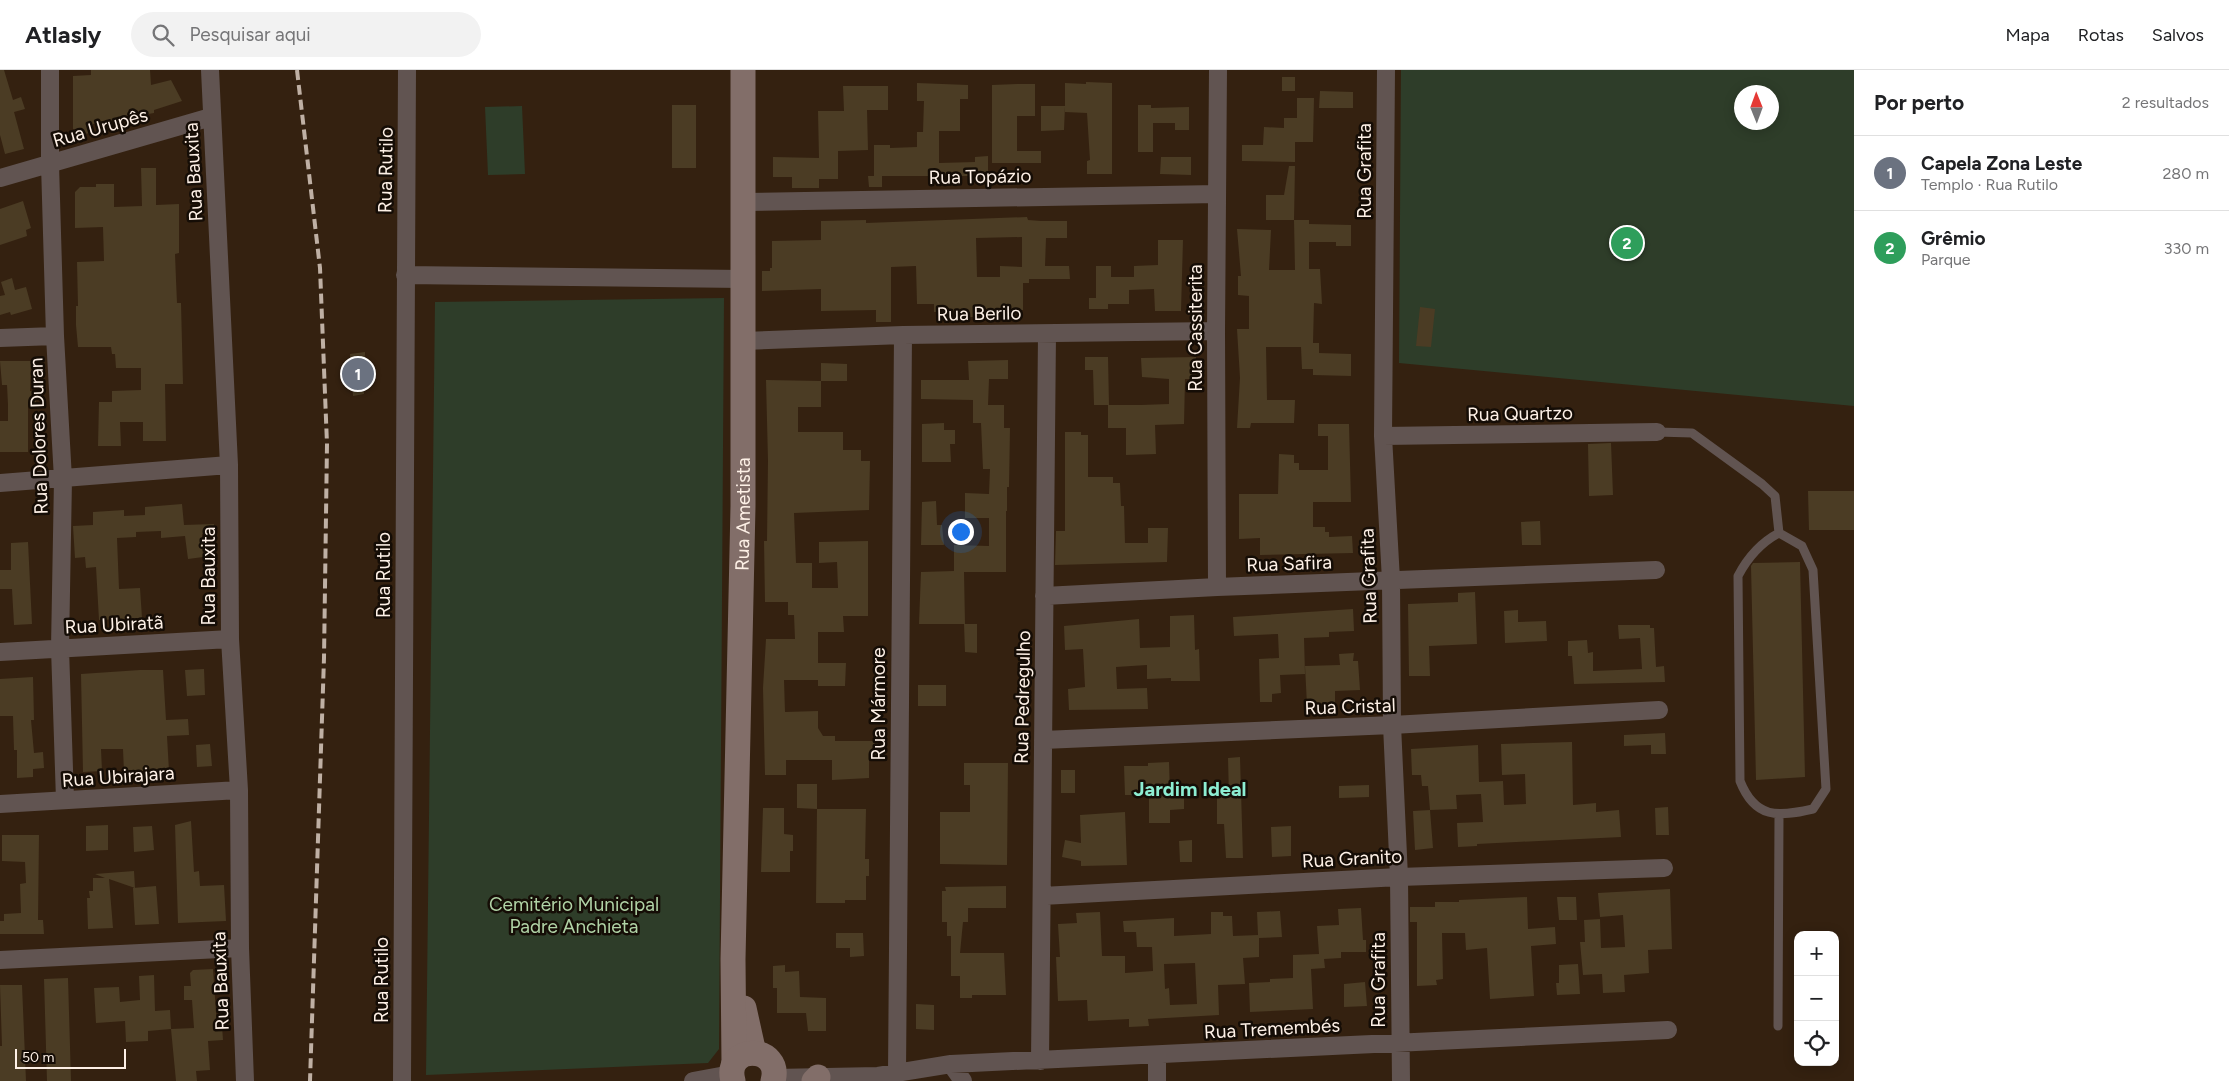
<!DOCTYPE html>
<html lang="pt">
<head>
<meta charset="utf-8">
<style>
	:root { --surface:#fff; --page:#f2f2f2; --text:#202124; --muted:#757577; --line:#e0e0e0; --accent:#d93025 }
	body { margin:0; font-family:Figtree,sans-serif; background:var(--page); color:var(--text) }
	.controls { position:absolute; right:15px; bottom:15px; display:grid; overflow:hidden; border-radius:10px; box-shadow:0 2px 12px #0003 }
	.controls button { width:45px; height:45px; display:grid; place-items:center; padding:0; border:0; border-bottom:1px solid var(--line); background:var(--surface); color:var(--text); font:25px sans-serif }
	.compass { position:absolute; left:1734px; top:15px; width:45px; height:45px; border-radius:50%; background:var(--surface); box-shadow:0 2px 12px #0003; rotate:359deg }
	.scale { position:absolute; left:15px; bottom:12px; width:111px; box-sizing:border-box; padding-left:5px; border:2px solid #fdf0e6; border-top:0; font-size:14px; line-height:18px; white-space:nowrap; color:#fdf0e6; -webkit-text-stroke:4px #150d06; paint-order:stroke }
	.you { position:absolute; left:960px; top:461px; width:18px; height:18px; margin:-12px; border:4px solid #fff; border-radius:50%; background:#1a73e8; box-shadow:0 0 0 8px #1a73e833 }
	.badge { display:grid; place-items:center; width:32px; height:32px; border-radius:50%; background:var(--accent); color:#fff; font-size:16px; font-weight:700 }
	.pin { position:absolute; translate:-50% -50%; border:2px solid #fff; box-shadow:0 1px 5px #0006 }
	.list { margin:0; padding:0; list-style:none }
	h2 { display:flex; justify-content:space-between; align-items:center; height:65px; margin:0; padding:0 20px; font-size:21px }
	h2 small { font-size:16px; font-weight:400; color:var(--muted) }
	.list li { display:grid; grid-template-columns:32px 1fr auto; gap:15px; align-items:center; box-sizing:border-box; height:75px; padding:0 20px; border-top:1px solid var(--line) }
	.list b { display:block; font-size:19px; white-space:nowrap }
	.list p { margin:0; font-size:16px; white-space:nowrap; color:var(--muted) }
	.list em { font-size:16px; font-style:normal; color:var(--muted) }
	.icon { flex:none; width:28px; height:28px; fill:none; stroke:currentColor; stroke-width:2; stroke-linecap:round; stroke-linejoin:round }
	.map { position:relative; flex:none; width:1854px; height:1011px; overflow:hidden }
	header { display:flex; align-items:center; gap:30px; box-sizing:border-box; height:70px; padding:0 25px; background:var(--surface); border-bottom:1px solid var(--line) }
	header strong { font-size:24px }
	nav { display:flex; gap:28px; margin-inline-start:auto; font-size:18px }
	.search { width:350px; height:45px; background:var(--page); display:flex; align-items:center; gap:12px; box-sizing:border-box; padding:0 18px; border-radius:28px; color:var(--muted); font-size:19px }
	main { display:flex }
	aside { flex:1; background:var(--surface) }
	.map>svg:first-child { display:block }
	.green { fill:#2e3d29; fill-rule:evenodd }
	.building { fill:#4b3c24; fill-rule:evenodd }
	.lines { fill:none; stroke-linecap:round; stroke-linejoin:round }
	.lane { stroke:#615451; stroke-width:9 }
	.street { stroke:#615451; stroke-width:18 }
	.secondary { stroke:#826e69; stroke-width:25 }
	.rail { stroke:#bfb0a4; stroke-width:4; stroke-dasharray:10 5; stroke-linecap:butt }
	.labels { text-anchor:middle; stroke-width:5; stroke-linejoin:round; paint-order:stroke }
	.street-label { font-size:19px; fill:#fdf0e6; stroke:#150d06 }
	.park-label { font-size:19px; fill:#b0d3a6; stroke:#150d06 }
	.neighbourhood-label { font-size:20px; font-weight:bold; fill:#8deed3; stroke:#150d06 }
</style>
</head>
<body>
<header>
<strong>Atlasly</strong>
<div class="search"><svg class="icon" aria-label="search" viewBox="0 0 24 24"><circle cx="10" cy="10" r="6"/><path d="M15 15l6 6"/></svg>Pesquisar aqui</div>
<nav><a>Mapa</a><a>Rotas</a><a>Salvos</a></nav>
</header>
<main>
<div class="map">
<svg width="1854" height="1011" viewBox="0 0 1854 1011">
	<rect width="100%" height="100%" fill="#342110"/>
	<!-- green -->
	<path class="green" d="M1401 0H1854V336L1399 293ZM1742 22H1772V52H1742Z
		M522 36 525 104 488 105 485 37Z
		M724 228 719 979 708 993 426 1005 435 232Z"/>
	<!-- building -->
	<path class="building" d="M0 0H4L13 30 21 27 25 39 14 42 24 79 5 84 0 65Z
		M91 0H150L151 15 171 10 182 31 154 40V43L115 50V52L93 54V63L81 64V59H73V6L91 5Z
		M1282 7H1295V21H1282Z
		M1086 12 1112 13V104H1087V91L1090 90 1087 43 1065 42V13L1086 14Z
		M917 13 968 15V29H960V61H939V93L975 92V87L988 86V106H874V75H890V78L917 77V62H923L924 31H917Z
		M1017 14H1035V46H1017V81H1041V93H992V15Z
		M843 16H888V40H867L868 80 838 81V109H819V118H792V107H773V87L819 88 818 41H844Z
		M1320 21 1353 22V38H1319Z
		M1297 28H1314L1313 72H1295V92L1242 91V75H1263L1264 57 1284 58V48H1297Z
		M672 35H696V98H672Z
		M1138 35H1151V38L1189 37V60H1175V53H1153V82H1138Z
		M1041 36H1065L1064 60 1041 61Z
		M1161 87H1191V105L1160 104Z
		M1289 96H1295L1294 150H1266V125H1284Z
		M141 98H156V135L179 134V183L175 184 176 210 177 233H181L183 314H165L166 371H143V352H120L121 376H98L99 332H112V321L141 320V298H116L115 284H112L111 277H78L76 255V236H78L77 192 104 191 103 157 75 158V122L80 117H96V114H114V137L142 136Z
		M868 106H882V117H869Z
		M23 131 31 158 26 160 27 166 0 175V139Z
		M1027 147 1028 150 1041 151H1067V168H1046L1045 196H1069L1070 209H1029V213H1023V240L977 241V247H957V241L934 242V234H917L916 196 891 197V252H876V240L821 241V219L762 221V201H770V198H772V171L821 170V151L866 150V153ZM1022 167V197L1000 196V207H977L976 168Z
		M1294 150H1309V154L1351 155V176H1336V172H1309V199H1320L1322 234 1314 233 1313 273H1319V283L1351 284V306L1313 305V299H1302L1301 277H1266L1267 330H1295L1294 353H1251L1250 358H1237L1240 308 1237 259H1249V226L1238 225V206H1241L1237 159 1271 160 1269 200H1295Z
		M1158 170H1183L1181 241H1155L1154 219 1129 220V234H1108V239H1089V228H1096V196H1111V207H1134V196L1158 195Z
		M12 208 15 220 26 217 32 239 11 245 10 242 0 245V226L5 225 1 212Z
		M1420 237 1435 239 1431 277 1416 276Z
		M365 282 364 324 353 326 350 284Z
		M1085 287H1108L1109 335H1141L1169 334V309L1142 307 1141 288 1196 287V309H1185L1184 354 1155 355 1156 384 1126 385V358H1108V335H1094L1093 300H1085Z
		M1008 290V309H989L988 335H1004V358H1010L1009 417H1007V441H1006V502H964L965 554H977V583L965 582 964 554H919L921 502 954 501V475L989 476V448H965V423L989 424 990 399H983L981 353H973V330L921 329V310H969L968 291Z
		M0 291H31L30 321H35L36 333H28V382H0V351H8V335L7 315H2Z
		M821 293 847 294V311H821Z
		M766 310 821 311V337H798V362H843V380H861V391H870L869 440 794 443 796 493H812V518H838L837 492 819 493V472L868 471V546H843L844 562H818V593H846L845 616H818V610H784L785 642 818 641V658L823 666H835V671H878V690H869V708L832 710V690H786V705H765L763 618 766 569H795L794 545H788V532H765L764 471H767L768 391Z
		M944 353V360H955V374H950L951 392H922V354Z
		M1318 354H1349L1351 432H1313V457H1325V462H1329V467L1352 466 1353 483 1260 485V468L1239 469V424H1278L1279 384 1294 385V393H1299V400H1328V366H1318Z
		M1065 362H1081V365H1088V407H1113V413H1120L1121 436H1124L1125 473H1148V458H1168L1167 492 1055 495 1056 461H1065Z
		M1611 373 1613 425 1589 426 1588 374Z
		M1808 421H1854V460H1809Z
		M936 431 937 455H942L944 475H921L922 432Z
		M182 434 184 455 214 454 215 463 202 464 203 487 188 489 185 466 161 468V461L136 462V467L117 468 119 519 140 518 142 548 99 550 96 497 86 498 85 487 75 488 73 456 93 455V442L124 440V446L145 445V437Z
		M1540 451 1541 475H1522L1521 452Z
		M28 472 32 554 14 555 12 519H0V500H11V473Z
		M1800 492 1805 707 1756 710 1751 496 1753 493Z
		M1475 522 1477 574 1429 576 1430 606H1409L1408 534 1458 532V523Z
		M1353 539 1354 561 1329 562V567L1304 568 1305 604 1280 605 1281 623 1272 624V632H1260L1259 589 1279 588 1278 564 1234 566 1233 547Z
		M1518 540V552L1546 551 1547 571 1505 573 1504 541Z
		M1194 545 1195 580 1199 579 1200 611H1171V608L1147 609V595L1116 597 1117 619 1147 618 1148 639 1069 640 1068 619 1085 617 1083 579 1065 580 1064 556 1139 549 1140 578 1170 577V546Z
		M1618 555H1650V558H1654L1656 597 1664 596 1665 612 1574 614 1572 586H1568V571L1587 570 1588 583 1593 582V601L1642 599 1640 568 1619 569Z
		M1354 583 1353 591H1358L1360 620 1335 621V632L1307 635 1305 596 1340 595 1339 584Z
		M204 599 205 625 187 626 185 600Z
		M140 600H163L166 650 188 649 189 665 167 666 169 701 124 702 123 679H101L102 701 83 702 81 604Z
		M33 607 34 650H31L34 683 43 682 44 698 33 699V707L17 708V680H14L13 646H0V609Z
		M918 615H946V636H918Z
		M1665 663 1666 684H1651V675L1624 676V665Z
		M1572 672 1573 735 1596 733V742L1619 740 1621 767 1477 774V776L1458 777 1457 753 1483 752 1481 724 1456 725 1457 739 1430 740 1433 778 1415 780 1413 741 1430 740 1428 716H1422L1421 705H1412L1411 679 1478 675 1479 712 1503 711 1504 735 1526 734 1525 704 1502 705 1501 674Z
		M210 674 212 696 197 697 196 675Z
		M1240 687 1243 788H1226L1224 754H1217V726H1229L1228 688Z
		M1169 692 1170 724H1184V739L1170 740V753H1149V725H1125L1124 696H1148V693Z
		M964 693H1008L1007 795 940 794V742H970V715H964Z
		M1061 700H1075V723H1061Z
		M797 714H817V739L797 738Z
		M1369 715V727L1339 728V716Z
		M1668 737 1669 765H1656L1655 738Z
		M763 738H784V764L793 765V781H790V802H761Z
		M817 739H866L865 789H869V806H866V830H845V833H816Z
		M1125 742 1127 795 1081 796V791L1062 787 1065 770 1081 773 1080 745Z
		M191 751 194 802 199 801 200 816 224 815 226 851 178 853 175 755Z
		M108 755V780L86 781V756Z
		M152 756 154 780 134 782 133 757Z
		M1291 756V786L1272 787 1271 757Z
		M2 765H39L38 850H43L44 864H0V851H4V844L21 843 20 814 26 813 25 792 2 791Z
		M1192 770V792H1180L1179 771Z
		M134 801 135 818 109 809 113 858 88 859 87 828H90L89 821H93V808H105L95 804Z
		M156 816 159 854 135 855 133 818Z
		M1006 816V838H968V852H963L960 883H1004L1006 925H972V928H960V906H951V866H947V852H942V821H946L945 817Z
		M1670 819 1672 879 1648 880 1649 903 1624 905 1625 922 1603 923 1602 904 1583 905 1580 872H1585L1584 850 1600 849 1601 878 1625 877 1623 845 1600 847 1598 823Z
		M1527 827 1528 859 1555 857 1556 874 1531 876 1534 926 1490 929 1487 878 1466 880 1465 863H1442L1443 909 1436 910 1437 915 1417 916V852H1410V837H1435V832H1459V830Z
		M1557 827H1576L1577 850H1559Z
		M1361 838 1363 870H1366V882H1341V888L1324 889 1325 898 1311 899 1313 939 1250 942 1249 913 1270 912V909L1293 908V885L1319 884 1317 856 1339 855 1338 839Z
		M1280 841 1282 867 1259 868V887L1243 888 1245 914 1218 915 1219 945 1148 949 1149 956 1129 957V949L1088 951 1087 930 1058 931 1056 887H1060L1058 854 1077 853 1076 843 1100 842 1102 886H1125V903L1153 901 1152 877H1137L1136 862H1124L1123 851 1174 848V866L1211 864V842H1223V846H1232L1233 866 1258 865 1257 842ZM1195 893 1197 934 1170 935 1169 918 1165 919 1164 894Z
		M836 863H863L864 886 850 887V878H836Z
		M1578 894 1580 924 1557 925 1556 913H1559V895Z
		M785 895V902L799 901 800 927 826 928V961H808L806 943H777V918H773V896Z
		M213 899 217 957 222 956 223 970 208 971 210 1000 196 1001 197 1011H176L171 959 194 958 192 930H184V916H191L190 903 193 900Z
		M154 905 155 941 170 940 171 959 148 961V971L126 972 125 951 96 953 94 918 119 917 120 932 140 930 139 906Z
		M68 908 71 1011H47L44 909Z
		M1365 912 1367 936 1344 937V914Z
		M0 915H22L26 1011H0V976H2Z
		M916 934 934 935V960L916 959Z"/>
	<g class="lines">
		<!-- lane -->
		<path class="lane" d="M1657 362 1692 363 1762 414 1775 426 1779 463 1802 476 1813 500 1826 719 1813 739C1778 747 1755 749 1740 711L1738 506C1748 487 1760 473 1779 463
			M1778 956 1779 745"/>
		<!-- street -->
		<path class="street" d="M50 0V94L55 266 63 409 60 578 65 730
			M210 0 229 395 230 569 239 720 240 878 245 1011
			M1386 0 1383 366 1391 510 1392 655 1399 807 1401 1011
			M0 108 211 47
			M743 132 1217 124
			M405 205 743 209
			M0 268 55 266
			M743 271 903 265 1216 261
			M1383 366 1657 362
			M0 413 229 395
			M1217 517 1216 261 1218 0
			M1044 526 1217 517 1656 500
			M0 582 230 569
			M1043 670 1392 655 1659 640
			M0 734 239 720
			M1042 826 1399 807 1664 798
			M0 890 240 878
			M1157 985V1011
			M1040 991 1047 264
			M951 994 963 1011
			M897 1003 903 265
			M774 1008 878 1006 951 994 1668 960
			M402 1011 407 0
			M693 1011 731 1004"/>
		<!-- secondary -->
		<g class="secondary">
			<path d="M744 938 754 983"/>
			<path id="s1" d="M734 993 733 889 743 436V0"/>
			<path d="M733 1011C723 973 783 975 773 1011"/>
			<path d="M814 1011 818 1007"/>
		</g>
		<!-- rail -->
		<path class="rail" d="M297 0 320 198 327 374 324 588 310 1011"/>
	</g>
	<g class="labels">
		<!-- street labels -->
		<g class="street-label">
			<text transform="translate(100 57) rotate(-16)" y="7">Rua Urupês</text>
			<text transform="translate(385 100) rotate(-89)" y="7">Rua Rutilo</text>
			<text transform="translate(1364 101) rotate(-90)" y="7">Rua Grafita</text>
			<text transform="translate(193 102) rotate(-93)" y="7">Rua Bauxita</text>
			<text transform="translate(980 106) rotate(-1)" y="7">Rua Topázio</text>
			<text transform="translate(979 243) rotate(-1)" y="7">Rua Berilo</text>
			<text transform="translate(1195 258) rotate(-90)" y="7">Rua Cassiterita</text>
			<text transform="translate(1520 343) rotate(-1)" y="7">Rua Quartzo</text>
			<text transform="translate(38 366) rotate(-92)" y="7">Rua Dolores Duran</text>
			<text dy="7" stroke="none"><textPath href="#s1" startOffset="549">Rua Ametista</textPath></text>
			<text transform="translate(1289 493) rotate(-2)" y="7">Rua Safira</text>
			<text transform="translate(383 505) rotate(-90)" y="7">Rua Rutilo</text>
			<text transform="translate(208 506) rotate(-90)" y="7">Rua Bauxita</text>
			<text transform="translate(1368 506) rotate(-92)" y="7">Rua Grafita</text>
			<text transform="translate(114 554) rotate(-3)" y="7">Rua Ubiratã</text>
			<text transform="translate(1022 627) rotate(-89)" y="7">Rua Pedregulho</text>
			<text transform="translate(878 634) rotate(-90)" y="7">Rua Mármore</text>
			<text transform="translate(1350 636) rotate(-2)" y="7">Rua Cristal</text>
			<text transform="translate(118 706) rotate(-4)" y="7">Rua Ubirajara</text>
			<text transform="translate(1352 788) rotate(-3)" y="7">Rua Granito</text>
			<text transform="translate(381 910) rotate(-90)" y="7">Rua Rutilo</text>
			<text transform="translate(1378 910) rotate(-90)" y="7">Rua Grafita</text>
			<text transform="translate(220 911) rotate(-92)" y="7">Rua Bauxita</text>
			<text transform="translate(1272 958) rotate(-3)" y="7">Rua Tremembés</text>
		</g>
		<!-- park labels -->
		<g class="park-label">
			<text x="574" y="841">Cemitério Municipal<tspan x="574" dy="22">Padre Anchieta</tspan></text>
		</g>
		<!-- neighbourhood labels -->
		<g class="neighbourhood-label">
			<text x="1190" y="726">Jardim Ideal</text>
		</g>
	</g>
</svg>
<div class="controls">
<button>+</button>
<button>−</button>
<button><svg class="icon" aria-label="locate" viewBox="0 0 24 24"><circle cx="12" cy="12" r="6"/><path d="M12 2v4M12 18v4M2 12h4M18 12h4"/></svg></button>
</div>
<svg class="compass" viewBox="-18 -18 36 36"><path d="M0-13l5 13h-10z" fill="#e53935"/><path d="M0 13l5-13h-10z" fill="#757577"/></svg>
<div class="scale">50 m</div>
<div class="you"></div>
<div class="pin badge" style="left:358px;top:304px;background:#6b7280">1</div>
<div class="pin badge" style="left:1627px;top:173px;background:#2e9e5b">2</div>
</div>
<aside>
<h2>Por perto<small>2 resultados</small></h2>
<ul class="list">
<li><span class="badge" style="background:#6b7280">1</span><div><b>Capela Zona Leste</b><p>Templo · Rua Rutilo</p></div><em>280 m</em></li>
<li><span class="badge" style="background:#2e9e5b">2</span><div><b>Grêmio</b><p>Parque</p></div><em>330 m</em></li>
</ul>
</aside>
</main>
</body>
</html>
